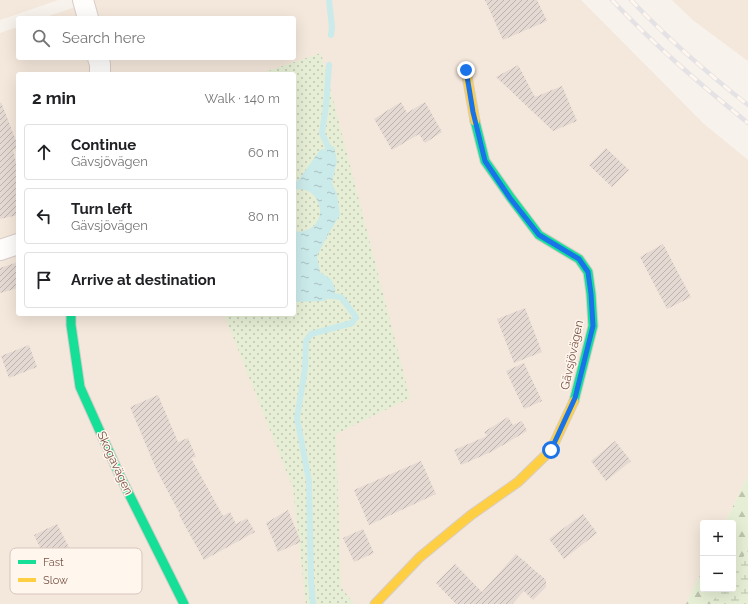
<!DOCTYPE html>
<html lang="en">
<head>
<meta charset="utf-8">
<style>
	:root { --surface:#fff; --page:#f2f2f2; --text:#202124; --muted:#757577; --line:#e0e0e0 }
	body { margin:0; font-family:Raleway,sans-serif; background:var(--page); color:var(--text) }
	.controls { position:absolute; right:12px; bottom:12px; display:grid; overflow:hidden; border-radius:4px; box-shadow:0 4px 16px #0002 }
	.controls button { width:36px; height:36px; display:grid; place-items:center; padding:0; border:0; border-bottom:1px solid var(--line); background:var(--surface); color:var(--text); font:20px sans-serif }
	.stop { position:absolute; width:12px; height:12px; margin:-9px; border:3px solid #1a73e8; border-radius:50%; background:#fff }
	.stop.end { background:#1a73e8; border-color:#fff; box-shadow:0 1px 4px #0008 }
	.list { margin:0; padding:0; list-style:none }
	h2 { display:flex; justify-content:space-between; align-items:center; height:52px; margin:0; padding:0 16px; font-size:17px }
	h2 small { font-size:13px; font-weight:400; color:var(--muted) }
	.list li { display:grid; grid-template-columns:26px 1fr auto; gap:12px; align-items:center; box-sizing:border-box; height:56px; margin:0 8px 8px; padding:0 8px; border:1px solid var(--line); border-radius:4px }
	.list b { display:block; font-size:15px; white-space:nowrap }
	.list p { margin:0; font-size:13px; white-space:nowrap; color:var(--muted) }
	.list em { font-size:13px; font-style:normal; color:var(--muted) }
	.icon { flex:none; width:22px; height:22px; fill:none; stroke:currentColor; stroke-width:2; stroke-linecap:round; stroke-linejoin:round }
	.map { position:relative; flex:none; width:748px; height:604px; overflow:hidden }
	.search { position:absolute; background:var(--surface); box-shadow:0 4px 16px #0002; left:16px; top:16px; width:280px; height:44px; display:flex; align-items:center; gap:10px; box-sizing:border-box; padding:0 14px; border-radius:4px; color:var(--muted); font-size:15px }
	.panel { position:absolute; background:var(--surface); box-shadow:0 4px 16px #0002; left:16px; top:72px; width:280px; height:244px; border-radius:4px }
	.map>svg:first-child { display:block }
	.residential { fill:#f4e7db; fill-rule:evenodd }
	.forest { fill:url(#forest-firs) }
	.wetland { fill:url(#wetland-marsh) }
	.park { fill:url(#park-dots) }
	.water { fill:url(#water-ripples) }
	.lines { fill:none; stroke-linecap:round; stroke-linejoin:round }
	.stream { stroke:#cbeaea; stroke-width:6 }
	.building { fill:url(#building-hatch) }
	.street-casing { stroke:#d7cdc8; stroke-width:22 }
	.fast-casing { stroke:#d8cdc7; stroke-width:11 }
	.slow-casing { stroke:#d8cdc7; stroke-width:11 }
	.street { stroke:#fefdfc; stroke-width:20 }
	.fast { stroke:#16e098; stroke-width:9 }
	.slow { stroke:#ffcf43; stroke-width:9 }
	.rail-casing { stroke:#e4e2e5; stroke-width:4.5 }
	.rail { stroke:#fff6ed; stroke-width:3; stroke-dasharray:9; stroke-linecap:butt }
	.route { stroke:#1a73e8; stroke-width:5 }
	.labels { text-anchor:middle; stroke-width:3; stroke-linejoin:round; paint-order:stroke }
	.street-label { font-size:12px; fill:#795448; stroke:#fff6ed }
	.key { fill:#fff6ed; stroke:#d7c5bc; stroke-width:1 }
	.key-label { font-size:11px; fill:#795448 }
</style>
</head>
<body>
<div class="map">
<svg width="748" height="604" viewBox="0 0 748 604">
	<defs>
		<pattern id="forest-firs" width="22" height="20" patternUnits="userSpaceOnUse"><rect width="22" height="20" fill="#e6efd5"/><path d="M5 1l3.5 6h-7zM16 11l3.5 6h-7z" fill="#bfc4af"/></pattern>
		<pattern id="wetland-marsh" width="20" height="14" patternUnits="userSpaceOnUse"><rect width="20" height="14" fill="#e6efd5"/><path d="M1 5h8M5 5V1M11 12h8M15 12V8" fill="none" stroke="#bfc4af"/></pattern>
		<pattern id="park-dots" width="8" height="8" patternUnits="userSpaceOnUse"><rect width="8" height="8" fill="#e6efd5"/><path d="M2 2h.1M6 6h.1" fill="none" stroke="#bfc4af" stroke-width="1.8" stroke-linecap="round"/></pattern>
		<pattern id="water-ripples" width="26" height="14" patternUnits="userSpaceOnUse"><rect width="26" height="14" fill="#cbeaea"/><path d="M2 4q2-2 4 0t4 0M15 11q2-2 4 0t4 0" fill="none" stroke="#aac0c0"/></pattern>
		<pattern id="building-hatch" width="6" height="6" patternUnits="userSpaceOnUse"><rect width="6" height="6" fill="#e5d9d3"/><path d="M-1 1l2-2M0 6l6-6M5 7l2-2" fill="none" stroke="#beb3ad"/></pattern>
	</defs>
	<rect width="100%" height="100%" fill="#f8f2ec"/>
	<!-- residential -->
	<path class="residential" d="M0 0H58L0 20Z
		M96 0H581L704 124 748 160V475L725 523H703V569L686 604H0V33L18 27V58H294V18H43ZM18 74H294V314H18Z
		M672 0H748V61L694 21Z"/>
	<!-- forest -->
	<path class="forest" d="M748 475V604H686L703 569V589H733V523H725Z"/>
	<!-- wetland -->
	<path class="wetland" d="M748 550V604H711L721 589H733V572Z"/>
	<!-- park -->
	<path class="park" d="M321 53 410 398 336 434 341 587 354 604H306L293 488 224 314H294V74H259Z"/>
	<!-- water -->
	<path class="water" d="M334 146 337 161 332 183 337 194 340 215 329 233 317 256 320 272 331 279 336 291 325 301 297 302 294 300V231C298 232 302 232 307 230 331 221 319 183 294 190V184L300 178 320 150Z"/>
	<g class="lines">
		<!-- stream -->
		<path class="stream" d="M329 0 332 27 331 35
			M328 147 322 133 326 106 329 65
			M313 604 311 581 309 481 297 418 305 369 306 341 311 334 352 323 356 317 341 297 331 296"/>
	</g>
	<!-- building -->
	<path class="building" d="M485 0H537L547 21 503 40Z
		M518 65 535 97 562 86 577 121 553 131 496 77Z
		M1 102 18 146V148L13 150 18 174V215L0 219V103Z
		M401 102 407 113 425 102 442 132 425 143 419 134 392 150 374 119Z
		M606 148 629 170 612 187 589 165Z
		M663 244 691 297 667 309 640 257Z
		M18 262V288L0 293V268Z
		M525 308 542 352 514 363 497 319Z
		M29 345 37 367 9 378 1 356Z
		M524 363 542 401 524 409 506 371Z
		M158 395 178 442 188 438 196 457 191 458 223 516 230 512 236 524 247 518 255 532 204 560 179 515 180 514 157 471 130 407Z
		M508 417 513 425 522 421 527 431 491 452 461 465 454 450 487 436 484 432Z
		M615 441 631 461 606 481 591 461Z
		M421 461 436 494 369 525 354 490Z
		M288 510 301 542 278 552 266 523Z
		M583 514 597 533 564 559 549 539Z
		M57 524 73 555 81 551 92 573 60 589 34 535Z
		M363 529 374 553 354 562 343 538Z
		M516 554 546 580V587L533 600 524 591 512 604H456L436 583 455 564 482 592Z"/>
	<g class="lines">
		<!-- street casing -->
		<g class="street-casing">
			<path id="street" d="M83 0 88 18
				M98 58 100 64V74
				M0 250 18 244"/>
		</g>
		<!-- fast casing -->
		<g class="fast-casing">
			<path id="fast" d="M475 121 485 161 511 198 539 235 579 259 588 272 591 294 593 326 574 401
				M71 314V325L80 387 120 476 184 604"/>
		</g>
		<!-- slow casing -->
		<g class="slow-casing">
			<path id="slow" d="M466 70 475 121
				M375 604 420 557 471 515 518 482 551 450 574 401"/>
		</g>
		<!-- street -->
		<use href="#street" class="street"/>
		<!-- fast -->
		<use href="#fast" class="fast"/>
		<!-- slow -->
		<use href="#slow" class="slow"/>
		<!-- rail casing -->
		<g class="rail-casing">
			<path id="rail" d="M612 0C654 45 700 84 748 123
				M631 0C667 38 707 73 748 105"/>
		</g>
		<!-- rail -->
		<use href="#rail" class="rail"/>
	</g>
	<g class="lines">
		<!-- route -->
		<path class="route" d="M466 70 473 112 485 161 510 198 539 235 579 259 588 272 591 294 593 326 575 398 551 450"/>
	</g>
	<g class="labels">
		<!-- street labels -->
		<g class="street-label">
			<text transform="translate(572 355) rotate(-78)" y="4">Gävsjövägen</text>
			<text transform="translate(115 463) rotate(65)" y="4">Skogavägen</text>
		</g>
	</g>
	<!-- legend -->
	<rect x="10" y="548" width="132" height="46" rx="6" class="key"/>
	<rect x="18" y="560" width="18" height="4" fill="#16e098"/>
	<rect x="18" y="578" width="18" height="4" fill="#ffcf43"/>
	<g class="key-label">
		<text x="43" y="566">Fast</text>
		<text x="43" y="584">Slow</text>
	</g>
</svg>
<div class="controls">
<button>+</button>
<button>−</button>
</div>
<div class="stop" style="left:551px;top:450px"></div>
<div class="stop end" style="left:466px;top:70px"></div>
<div class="search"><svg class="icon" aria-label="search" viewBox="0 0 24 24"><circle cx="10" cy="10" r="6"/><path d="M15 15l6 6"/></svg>Search here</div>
<section class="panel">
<h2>2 min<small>Walk · 140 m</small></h2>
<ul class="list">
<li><svg class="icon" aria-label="ahead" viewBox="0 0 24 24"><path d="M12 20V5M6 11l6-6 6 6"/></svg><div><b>Continue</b><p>Gävsjövägen</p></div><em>60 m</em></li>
<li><svg class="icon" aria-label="left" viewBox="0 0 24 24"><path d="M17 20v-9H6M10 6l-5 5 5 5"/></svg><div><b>Turn left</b><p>Gävsjövägen</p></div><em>80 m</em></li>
<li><svg class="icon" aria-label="arrive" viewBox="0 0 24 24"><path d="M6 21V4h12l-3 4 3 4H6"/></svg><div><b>Arrive at destination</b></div></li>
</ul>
</section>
</div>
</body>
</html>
